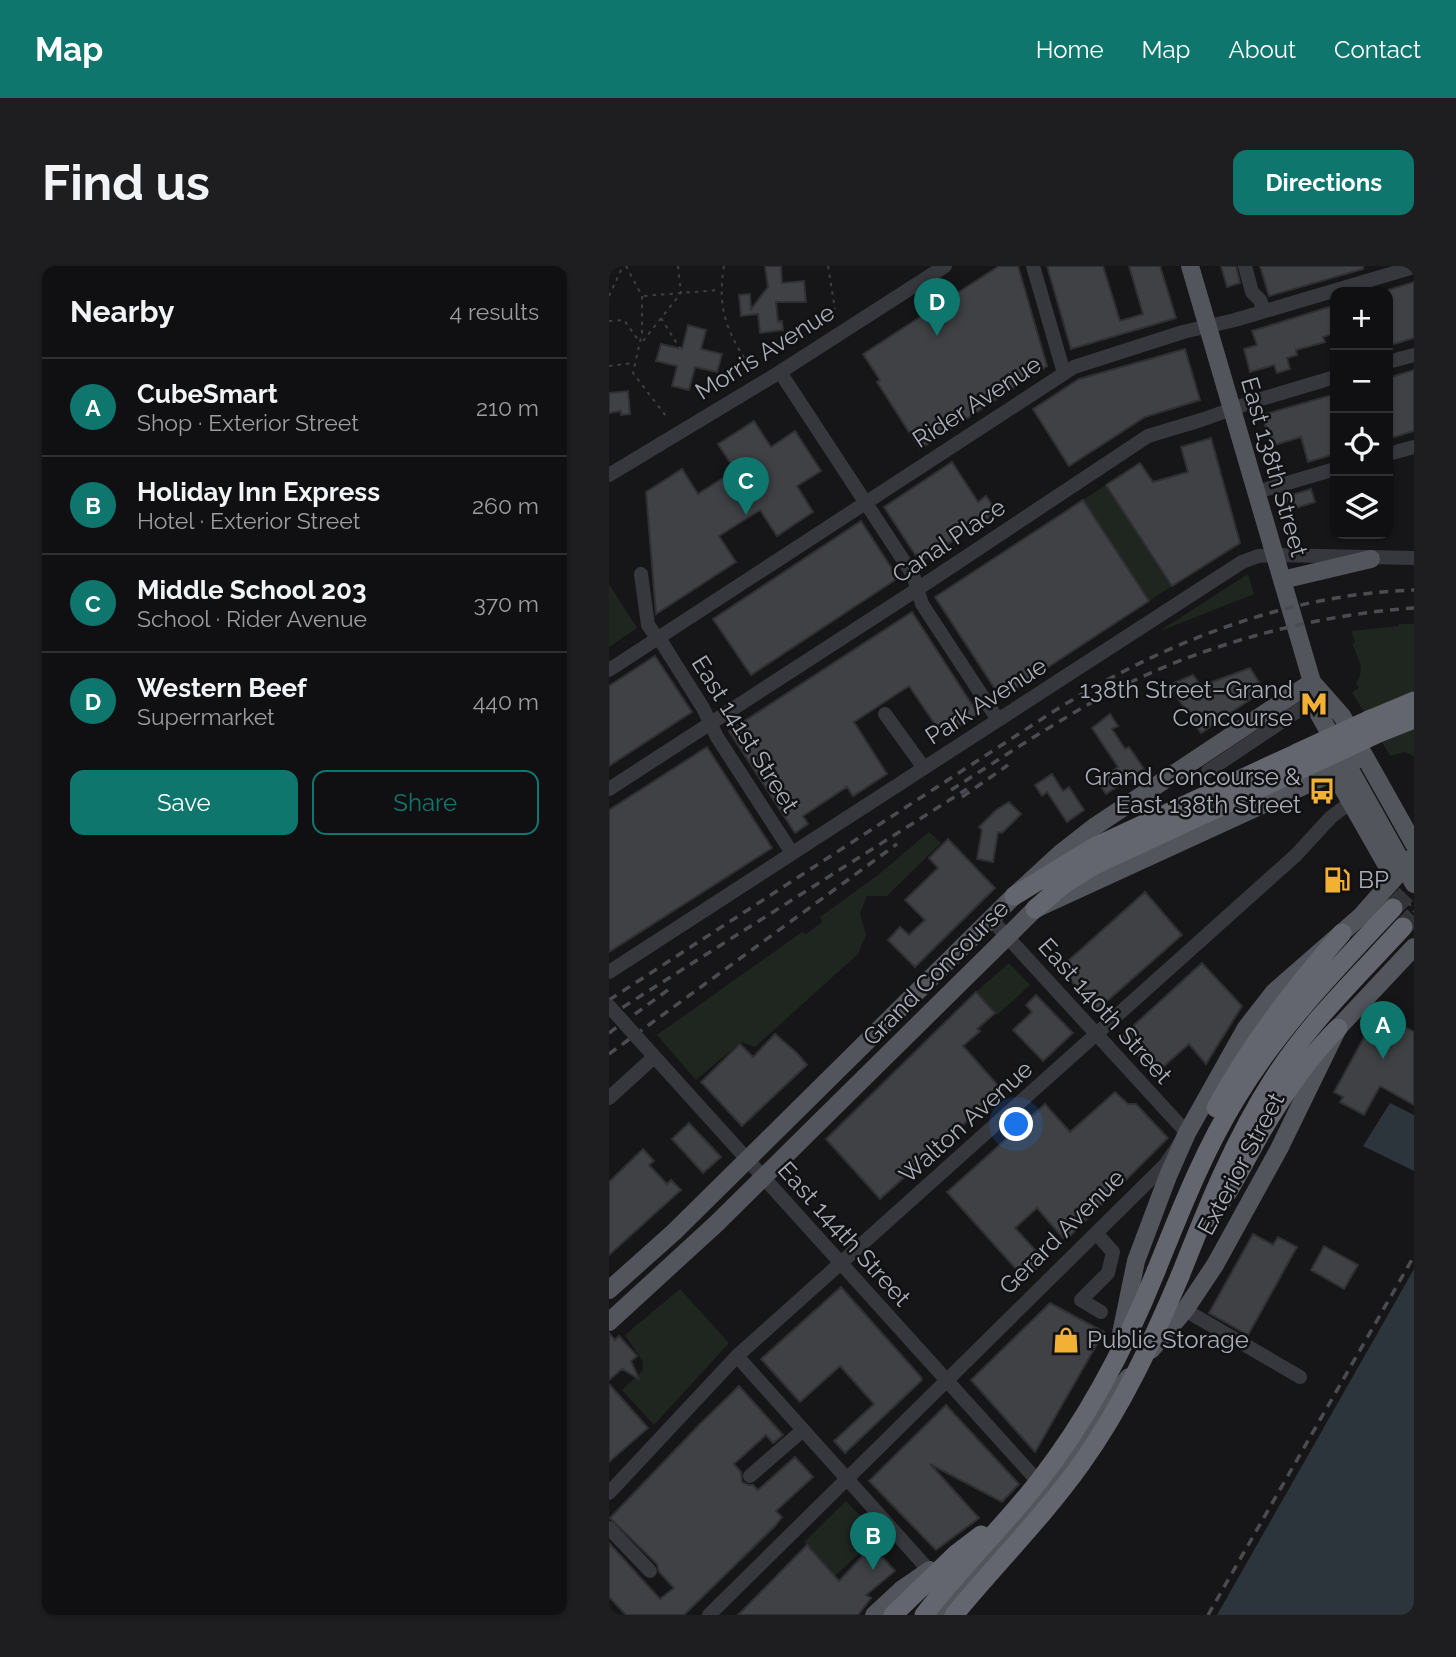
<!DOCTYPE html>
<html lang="en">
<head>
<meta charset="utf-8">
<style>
	:root { --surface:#101012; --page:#1e1e20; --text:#f1f3f6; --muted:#9c9d9f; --line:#303032; --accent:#0f766e }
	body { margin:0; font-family:Raleway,sans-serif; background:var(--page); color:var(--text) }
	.controls { position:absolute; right:21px; top:21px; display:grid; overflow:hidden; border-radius:14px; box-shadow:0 2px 5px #0004 }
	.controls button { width:63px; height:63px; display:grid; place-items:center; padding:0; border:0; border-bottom:2px solid var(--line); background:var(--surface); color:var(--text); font:35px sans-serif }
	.you { position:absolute; left:408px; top:859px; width:24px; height:24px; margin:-18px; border:5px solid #fff; border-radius:50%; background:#1a73e8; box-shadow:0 0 0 10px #1a73e833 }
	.badge { display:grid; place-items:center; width:46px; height:46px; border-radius:50%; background:var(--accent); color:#fff; font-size:23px; font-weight:700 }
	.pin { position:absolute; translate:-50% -58px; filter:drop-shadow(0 2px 4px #0008) }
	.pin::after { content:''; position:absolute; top:37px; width:24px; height:21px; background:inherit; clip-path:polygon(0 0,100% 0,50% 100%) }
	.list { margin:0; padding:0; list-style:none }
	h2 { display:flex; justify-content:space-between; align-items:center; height:91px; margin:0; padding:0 28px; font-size:30px }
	h2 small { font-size:23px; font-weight:400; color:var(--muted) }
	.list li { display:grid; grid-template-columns:46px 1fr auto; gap:21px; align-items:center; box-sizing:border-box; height:98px; padding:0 28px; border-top:2px solid var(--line) }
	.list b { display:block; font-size:26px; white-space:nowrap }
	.list p { margin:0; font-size:23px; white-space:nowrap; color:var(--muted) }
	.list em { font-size:23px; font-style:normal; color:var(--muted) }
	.actions { display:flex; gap:14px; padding:21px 28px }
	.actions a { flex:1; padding:16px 0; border:2px solid var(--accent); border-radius:14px; text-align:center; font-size:24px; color:var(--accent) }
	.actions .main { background:var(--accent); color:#fff }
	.icon { flex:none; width:38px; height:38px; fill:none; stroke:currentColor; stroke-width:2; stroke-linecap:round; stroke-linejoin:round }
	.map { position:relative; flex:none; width:805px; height:1349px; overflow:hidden; border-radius:14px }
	header { display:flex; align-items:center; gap:42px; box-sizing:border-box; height:98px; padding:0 35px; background:var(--accent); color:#fff }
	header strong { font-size:33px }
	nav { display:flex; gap:38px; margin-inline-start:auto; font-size:24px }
	.intro { display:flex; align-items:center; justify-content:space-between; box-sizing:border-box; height:168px; padding:0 42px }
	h1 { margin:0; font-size:49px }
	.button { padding:18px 32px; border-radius:14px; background:var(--accent); color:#fff; font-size:24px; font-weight:700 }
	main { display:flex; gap:42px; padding:0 42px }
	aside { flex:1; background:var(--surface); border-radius:14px; box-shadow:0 2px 5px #0004 }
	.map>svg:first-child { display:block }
	.green { fill:#1e261f }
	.water { fill:#2c353c }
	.building { fill:#404145; stroke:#303034; stroke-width:2 }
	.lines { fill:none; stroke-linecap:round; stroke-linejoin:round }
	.highway-tunnel { stroke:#333438; stroke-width:19; stroke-dasharray:19 10; stroke-linecap:butt }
	.path { stroke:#3d3f44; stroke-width:2; stroke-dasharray:3.5 5; stroke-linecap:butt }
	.minor { stroke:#37383d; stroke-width:14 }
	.major { stroke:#53555c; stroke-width:18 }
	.highway { stroke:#63666e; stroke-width:19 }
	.rail { stroke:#4a4c52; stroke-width:3.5; stroke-dasharray:9 7; stroke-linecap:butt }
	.minor-bridge { stroke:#37383d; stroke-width:14 }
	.highway-bridge { stroke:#63666e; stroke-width:19 }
	.labels { text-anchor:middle; stroke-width:5; stroke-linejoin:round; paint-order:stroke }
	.street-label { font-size:24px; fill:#a8adb8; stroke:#111113 }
	.poi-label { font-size:24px; fill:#a8adb8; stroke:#111113; text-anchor:end }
</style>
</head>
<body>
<header>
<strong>Map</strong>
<nav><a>Home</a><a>Map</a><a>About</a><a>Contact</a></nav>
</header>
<div class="intro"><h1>Find us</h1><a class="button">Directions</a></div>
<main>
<aside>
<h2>Nearby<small>4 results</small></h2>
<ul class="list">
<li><span class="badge">A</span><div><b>CubeSmart</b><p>Shop · Exterior Street</p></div><em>210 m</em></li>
<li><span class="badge">B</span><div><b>Holiday Inn Express</b><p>Hotel · Exterior Street</p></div><em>260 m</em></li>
<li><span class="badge">C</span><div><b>Middle School 203</b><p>School · Rider Avenue</p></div><em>370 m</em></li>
<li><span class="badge">D</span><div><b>Western Beef</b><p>Supermarket</p></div><em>440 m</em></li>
</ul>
<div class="actions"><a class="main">Save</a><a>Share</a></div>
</aside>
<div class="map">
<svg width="805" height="1349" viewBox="0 0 805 1349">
	<rect width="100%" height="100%" fill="#161618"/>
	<!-- green -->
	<path class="green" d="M497 219 563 320 540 335 474 234Z
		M639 308 645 328 554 364 555 362Z
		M0 318 28 362 0 381Z
		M790 358H805V430L756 448 743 426 750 422 747 417C757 403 749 392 743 378L746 376 742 365 790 360Z
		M805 461V490L795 486 781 490 772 474Z
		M320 566 332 577 278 630H258L251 647 257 669 249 688 146 781 132 776 87 814 48 769 193 666 197 668 213 656 211 651 269 609Z
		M400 697 421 719 388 749 367 726Z
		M71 1023 120 1077 45 1159 13 1124 34 1104V1096L16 1069Z
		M237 1235 270 1269 226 1310 195 1276Z"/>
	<!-- water -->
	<path class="water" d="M781 837 805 849V905L754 880Z
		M805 1003V1349H608Z"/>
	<!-- building -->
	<path class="building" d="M156 0H172L173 17 195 15 197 36H167L169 56 173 55 174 64 151 67 149 48 132 50 130 29 141 28 142 43 159 21Z
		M390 0H409L438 100 311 183 268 116 271 114 254 88Z
		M438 0H494L511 55 534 48 520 0H551L567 52 462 83Z
		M612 0H627L631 17 618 21Z
		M651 0H754V3L660 30Z
		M805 16V72L779 80V24Z
		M726 39V67L714 71 716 76 687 84 688 89 678 92 681 103 668 107 665 99 641 106 635 83 648 79 643 65Z
		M79 59 97 64 92 83 113 88 108 106 86 101 80 124 63 120 68 100 47 95 52 78 73 83Z
		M576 83 591 134 536 151 460 200 424 143 470 113Z
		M805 104V165L779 173V112Z
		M19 125 21 148 12 149V145L0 147V127Z
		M726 128V188L699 196 692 171 662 180 653 149Z
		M145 155 162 181 186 165 212 205 188 220 204 246 168 270 151 244 110 270 127 296 47 348 37 226 73 203 89 228 126 204 109 178Z
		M602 172 631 277 563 320 497 219 531 197 544 216 579 206 572 181Z
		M343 196 369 236 377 230 388 246 311 296 275 241Z
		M702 223 706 236 680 244 676 231Z
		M474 234 540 335 392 432 326 331Z
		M252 255 289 312 142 409 104 353Z
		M303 346 369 448 334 470 300 420 245 456 278 508 244 530 238 521 194 550 199 558 186 567 120 465Z
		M46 390 83 446 0 500V420Z
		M641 402 655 424 592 467 560 419 584 409 592 420Z
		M501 448 509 460 503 463 516 483 520 481 535 503 497 528 488 515 509 501 483 462Z
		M98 481 163 582 0 686V544Z
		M443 508 454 525 460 521 475 544 458 556 438 526 433 530 426 519Z
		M400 536 412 548 393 567 389 566 384 596 368 593 373 564 370 561 387 544Z
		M339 573 386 622 306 701 279 674 291 661 300 669 316 654 296 634 329 602 320 592Z
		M536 626 573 669 488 744 451 702Z
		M593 697 633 740 597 798 580 778 546 808 512 771Z
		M367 726 386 747 368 763 371 765 354 780 393 824 271 933 217 873Z
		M427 729 464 767 434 795 404 764 423 746 417 739Z
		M769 746 805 766V839L771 820 755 849 731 836 734 831 725 826Z
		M166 768 188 787 198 799 133 860 92 816 131 778 144 791Z
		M506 826 519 838H527L559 872 458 973 454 972 428 942 406 962 436 995 416 1013 338 926 436 838 461 866Z
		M80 857 112 891 94 907 63 873Z
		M34 883 45 895 40 899 58 918 62 914 72 924 0 989V916Z
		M644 968 664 979 669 971 688 981 639 1069 600 1047Z
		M715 980 749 999 735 1023 702 1004Z
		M232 1021 312 1111 313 1114 236 1187 225 1175 265 1138 231 1100 191 1136 152 1093Z
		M441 1037 495 1066 426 1186 362 1114Z
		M0 1067 6 1074 10 1070 28 1090 22 1095 30 1113 13 1103 0 1114Z
		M0 1118 39 1162 0 1196Z
		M130 1120 174 1169 164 1177 157 1169 125 1198 132 1206 133 1216 139 1219H144L149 1224 186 1191 204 1211 167 1245 173 1251 166 1260 75 1349H17L0 1331V1277L51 1333 65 1322 50 1306 48 1298 1 1252 90 1159Z
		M337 1139 410 1218 393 1236 321 1198 370 1252 327 1284 260 1215Z
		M198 1279 230 1315 263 1280 286 1305 257 1329 262 1332 249 1349H129Z"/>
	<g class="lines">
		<!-- highway-tunnel -->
		<path class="highway-tunnel" d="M784 642 805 620
			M794 661 805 650"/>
		<!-- path -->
		<path class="path" d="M17 0 33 30V67L24 107 57 150
			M115 0C108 41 117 64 139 98
			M219 0 226 43
			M0 30 14 0
			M35 30 110 24
			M52 52 72 84
			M0 55 15 54 30 75
			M34 75 72 27 69 0
			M0 100 24 97
			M800 637 805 646"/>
		<!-- minor -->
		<path class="minor" d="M424 0 455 107
			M636 0 643 26 651 34 655 45
			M779 96 805 89
			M171 106 304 309 313 338 389 454
			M779 188 805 181
			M0 209 171 106 336 0
			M648 226 726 203
			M32 308 39 359 48 372
			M50 372 94 442 108 471 183 587
			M0 404 465 101 574 66 626 54 805 1
			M276 448 315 502
			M599 505 705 434
			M0 523 298 330 539 170 592 154 649 134 726 111
			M0 706 633 296 649 290 666 289 805 292
			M43 788 434 1221
			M0 832 45 791
			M487 967 504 986 499 1007 472 1034 492 1046
			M576 1044 691 1111
			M128 1090 326 1311
			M141 1210 194 1164
			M0 1227 128 1090 687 589 722 551 749 531
			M0 1262 41 1305
			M100 1349 556 899 578 867 382 653"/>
		<!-- major -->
		<path class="major" d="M581 0 703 416 706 441 805 618
			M673 314 762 293
			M703 416 733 450 805 578
			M720 498 785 612
			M0 1024 65 966 405 630 453 586 485 561 703 416
			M0 1056 107 958 426 643 712 512 755 490
			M509 1082 527 995 559 910 578 867 637 762 665 726 752 650 805 590
			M542 1084 576 1044 606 999 670 883 729 762 805 681
			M265 1349 292 1324 321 1304
			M325 1349C369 1304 414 1258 451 1208 475 1176 494 1141 520 1111"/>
		<!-- highway -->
		<path class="highway" d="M762 453 805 435
			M770 467 805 453
			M405 630 485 581 688 487
			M426 643 455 618 486 599 695 502
			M607 842C643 776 684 724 733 667
			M600 952C621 927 634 898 650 870 673 830 697 794 729 762
			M547 1005C571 946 594 886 628 831 671 760 728 702 784 642
			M571 1010C598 942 625 874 665 812 701 756 749 710 794 661"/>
		<!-- rail -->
		<path class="rail" d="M342 524C394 491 446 456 500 427 591 379 703 349 805 342
			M353 531 399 499
			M0 734 442 447C549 379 676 328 805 324
			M0 750 358 523
			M0 767 63 721
			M0 788 288 578
			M599 1349 805 990"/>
		<!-- minor-bridge -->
		<path class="minor-bridge" d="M0 740 43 788"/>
		<!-- highway-bridge -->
		<path class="highway-bridge" d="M688 487 762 453
			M695 502 770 467
			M284 1349 347 1288 372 1269
			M315 1349C351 1302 394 1261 430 1215 480 1151 517 1080 547 1005
			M345 1349C387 1298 434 1251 472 1198 514 1139 543 1076 571 1010"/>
	</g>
	<!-- icons -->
	<defs>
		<g id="metro-bare" transform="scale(2.1)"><path d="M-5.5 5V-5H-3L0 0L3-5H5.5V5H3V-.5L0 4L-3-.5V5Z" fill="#f2b134" stroke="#111113" stroke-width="2.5" paint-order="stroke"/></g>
		<g id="bus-bare" transform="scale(2.1)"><path d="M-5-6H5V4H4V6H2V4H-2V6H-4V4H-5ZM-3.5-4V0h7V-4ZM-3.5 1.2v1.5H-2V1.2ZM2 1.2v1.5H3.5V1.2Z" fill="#f2b134" stroke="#111113" stroke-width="2.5" paint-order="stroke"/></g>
		<g id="fuel-bare" transform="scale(2.1)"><path d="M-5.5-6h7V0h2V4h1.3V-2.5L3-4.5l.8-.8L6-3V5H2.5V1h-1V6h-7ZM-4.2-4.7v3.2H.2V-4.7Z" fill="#f2b134" stroke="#111113" stroke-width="2.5" paint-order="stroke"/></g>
		<g id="shop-bare" transform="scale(2.1)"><path d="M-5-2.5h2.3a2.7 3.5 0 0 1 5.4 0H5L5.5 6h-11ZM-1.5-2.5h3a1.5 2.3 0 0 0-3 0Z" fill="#f2b134" stroke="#111113" stroke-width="2.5" paint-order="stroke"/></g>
	</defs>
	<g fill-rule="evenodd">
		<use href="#metro-bare" x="705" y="438"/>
		<use href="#bus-bare" x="713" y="525"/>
		<use href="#fuel-bare" x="728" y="614"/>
		<use href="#shop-bare" x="457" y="1074"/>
	</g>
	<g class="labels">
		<!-- street labels -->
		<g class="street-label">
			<text transform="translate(156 86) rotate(-32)" y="8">Morris Avenue</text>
			<text transform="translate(368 136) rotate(-33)" y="8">Rider Avenue</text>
			<text transform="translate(665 201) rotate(74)" y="8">East 138th Street</text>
			<text transform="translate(340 275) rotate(-34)" y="8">Canal Place</text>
			<text transform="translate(377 435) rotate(-33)" y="8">Park Avenue</text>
			<text transform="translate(136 468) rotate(58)" y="8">East 141st Street</text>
			<text transform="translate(327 707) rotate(-45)" y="8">Grand Concourse</text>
			<text transform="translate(496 745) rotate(48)" y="8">East 140th Street</text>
			<text transform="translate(357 856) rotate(-42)" y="8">Walton Avenue</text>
			<text transform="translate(632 898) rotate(-62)" y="8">Exterior Street</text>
			<text transform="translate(453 966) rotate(-45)" y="8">Gerard Avenue</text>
			<text transform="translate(235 968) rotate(48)" y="8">East 144th Street</text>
		</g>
		<!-- poi labels -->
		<g class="poi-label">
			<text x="684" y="432">138th Street–Grand<tspan x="684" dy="28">Concourse</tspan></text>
			<text x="692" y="519">Grand Concourse &amp;<tspan x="692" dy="28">East 138th Street</tspan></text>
			<text x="749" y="622" text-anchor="start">BP</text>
			<text x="478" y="1082" text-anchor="start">Public Storage</text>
		</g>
	</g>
</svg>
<div class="controls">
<button>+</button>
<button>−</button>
<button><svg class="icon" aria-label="locate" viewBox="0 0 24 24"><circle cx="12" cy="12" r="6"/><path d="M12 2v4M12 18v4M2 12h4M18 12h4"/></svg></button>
<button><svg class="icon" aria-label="layers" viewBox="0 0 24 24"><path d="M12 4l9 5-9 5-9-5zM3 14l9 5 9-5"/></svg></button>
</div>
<div class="you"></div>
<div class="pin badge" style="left:774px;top:793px">A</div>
<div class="pin badge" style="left:264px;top:1304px">B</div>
<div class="pin badge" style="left:137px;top:249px">C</div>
<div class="pin badge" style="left:328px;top:70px">D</div>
</div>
</main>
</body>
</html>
